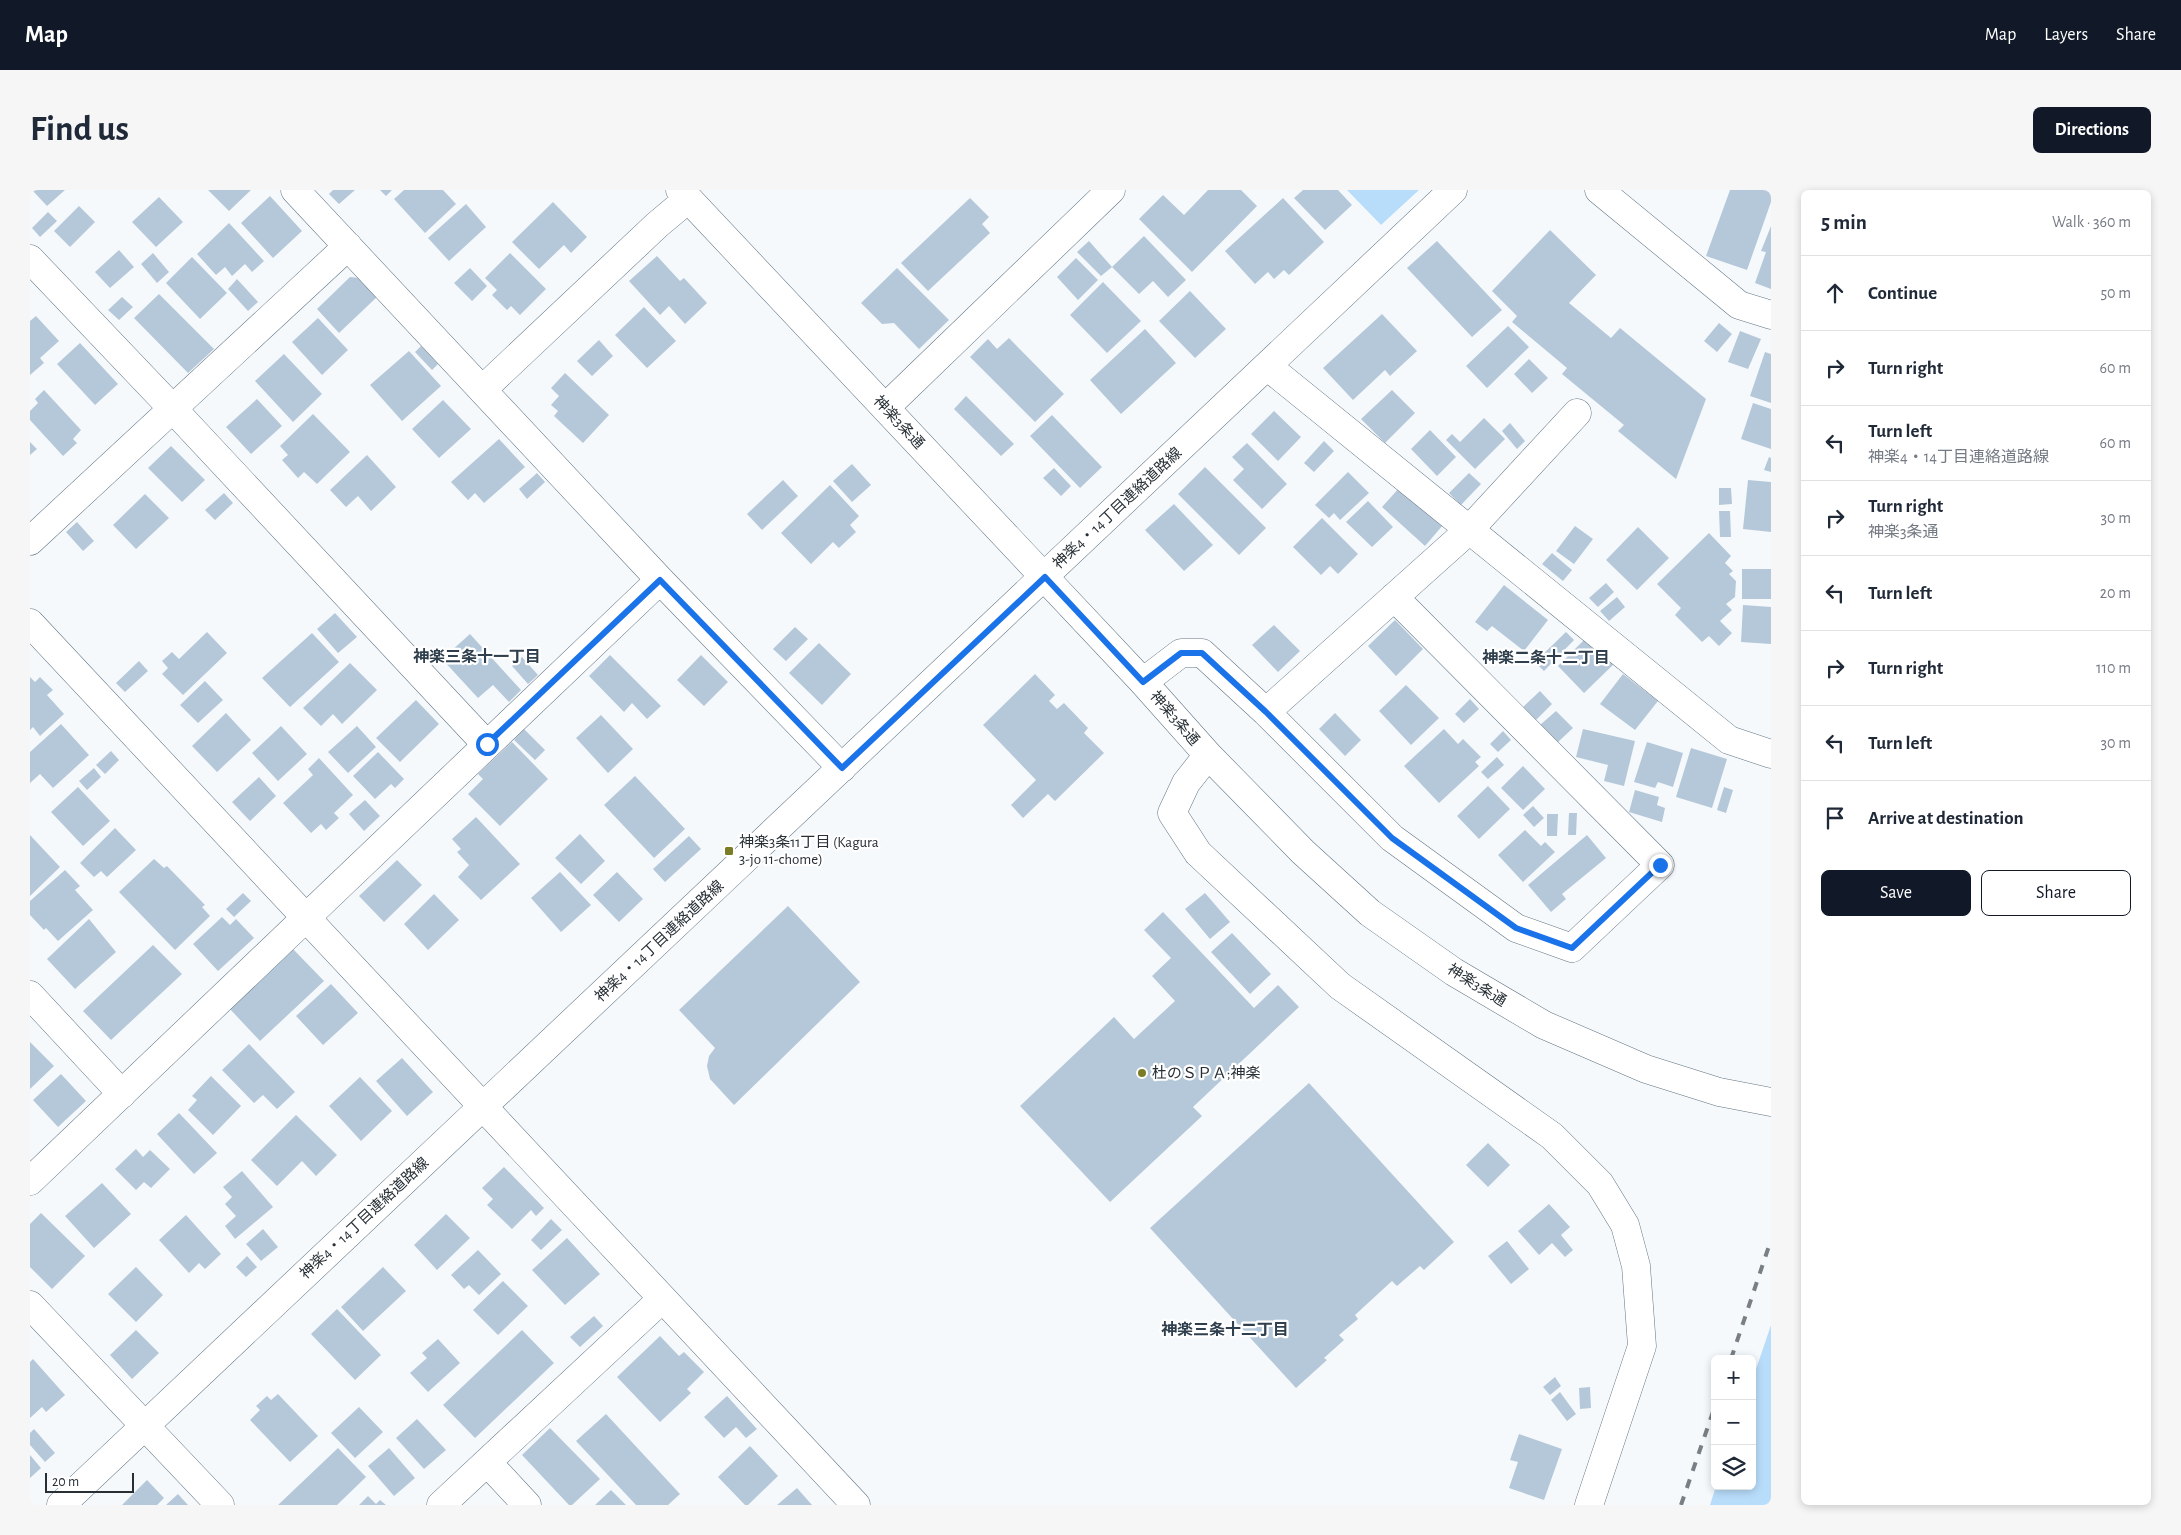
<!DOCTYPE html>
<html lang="en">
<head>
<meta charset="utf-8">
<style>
	:root { --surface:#fff; --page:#f6f6f7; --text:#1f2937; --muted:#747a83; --line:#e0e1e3; --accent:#111827 }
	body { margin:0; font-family:"Alegreya Sans","Noto Sans JP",sans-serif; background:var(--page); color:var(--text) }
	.controls { position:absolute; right:15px; bottom:15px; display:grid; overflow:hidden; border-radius:8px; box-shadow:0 2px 8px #0003 }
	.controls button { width:45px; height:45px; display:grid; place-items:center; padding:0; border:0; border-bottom:1px solid var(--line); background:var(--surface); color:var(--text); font:25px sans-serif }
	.scale { position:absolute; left:15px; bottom:12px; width:89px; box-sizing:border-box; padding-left:5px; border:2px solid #272f35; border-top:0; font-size:14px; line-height:18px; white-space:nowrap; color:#272f35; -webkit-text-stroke:4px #fff; paint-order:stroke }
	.stop { position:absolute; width:15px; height:15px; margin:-11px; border:4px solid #1a73e8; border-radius:50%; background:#fff }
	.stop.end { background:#1a73e8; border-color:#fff; box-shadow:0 1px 5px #0008 }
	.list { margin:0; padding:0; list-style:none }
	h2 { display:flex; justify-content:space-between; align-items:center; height:65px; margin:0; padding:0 20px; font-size:21px }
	h2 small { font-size:16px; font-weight:400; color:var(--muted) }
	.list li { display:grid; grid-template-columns:32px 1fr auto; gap:15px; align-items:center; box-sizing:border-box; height:75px; padding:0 20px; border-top:1px solid var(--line) }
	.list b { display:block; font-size:19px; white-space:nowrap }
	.list p { margin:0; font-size:16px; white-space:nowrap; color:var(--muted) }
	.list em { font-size:16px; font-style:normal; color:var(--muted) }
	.actions { display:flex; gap:10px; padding:15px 20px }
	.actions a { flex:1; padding:11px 0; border:1px solid var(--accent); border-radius:8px; text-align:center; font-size:18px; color:var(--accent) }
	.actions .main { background:var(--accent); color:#fff }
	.icon { flex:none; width:28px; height:28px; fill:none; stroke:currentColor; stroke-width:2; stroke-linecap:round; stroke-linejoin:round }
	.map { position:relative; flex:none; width:1741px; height:1315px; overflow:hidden; border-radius:8px }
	header { display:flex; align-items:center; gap:30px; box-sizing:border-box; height:70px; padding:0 25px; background:var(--accent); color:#fff }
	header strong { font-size:24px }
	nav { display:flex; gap:28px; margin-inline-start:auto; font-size:18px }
	.intro { display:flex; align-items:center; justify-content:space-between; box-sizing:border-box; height:120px; padding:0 30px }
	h1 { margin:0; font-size:35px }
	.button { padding:12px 22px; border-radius:8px; background:var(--accent); color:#fff; font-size:18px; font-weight:700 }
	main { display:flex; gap:30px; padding:0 30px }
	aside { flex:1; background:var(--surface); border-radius:8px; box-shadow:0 2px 8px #0003 }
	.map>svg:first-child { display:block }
	.green { fill:#b8ddfb }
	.building { fill:#b5c8d9 }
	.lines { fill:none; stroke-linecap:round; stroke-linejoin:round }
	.minor-casing { stroke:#627483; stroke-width:29 }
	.minor { stroke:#fff; stroke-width:28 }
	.rail { stroke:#798085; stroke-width:4; stroke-dasharray:9 9; stroke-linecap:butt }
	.route { stroke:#1a73e8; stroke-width:6 }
	.poi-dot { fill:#7a7d26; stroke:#fff; stroke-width:2 }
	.labels { text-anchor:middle; stroke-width:4.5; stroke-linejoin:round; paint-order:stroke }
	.street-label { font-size:15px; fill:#272f35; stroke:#fff }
	.poi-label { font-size:15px; fill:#272f35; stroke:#fff; text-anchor:start }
	.neighbourhood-label { font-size:16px; font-weight:bold; fill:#2f3f4d; stroke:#fff }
</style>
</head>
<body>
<header>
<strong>Map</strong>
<nav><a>Map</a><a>Layers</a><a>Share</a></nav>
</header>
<div class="intro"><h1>Find us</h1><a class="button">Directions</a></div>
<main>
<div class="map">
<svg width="1741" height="1315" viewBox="0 0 1741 1315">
	<rect width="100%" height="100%" fill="#f5f9fc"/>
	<!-- green -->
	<path class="green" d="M1317 0H1389L1351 35Z
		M1741 1135V1315H1680L1686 1296H1722V1191Z"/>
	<!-- building -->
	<path class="building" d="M2 0H35L17 16Z
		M178 0H221L199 21Z
		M303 0H325L309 14 299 4Z
		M350 0H362L356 6Z
		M374 0H413L426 14 395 43 364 9Z
		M1178 0H1211L1227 16 1162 82 1109 29 1133 5 1154 25Z
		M1273 0H1308L1322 15 1295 40 1264 8Z
		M1700 0H1741V12L1717 80 1676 66Z
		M240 6 272 41 243 68 211 33Z
		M129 7 153 32 126 57 102 32Z
		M940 8 959 27 952 34 960 43 898 101 871 73Z
		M1253 8 1294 52 1259 85 1254 80 1244 89 1238 82 1225 94 1195 61Z
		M523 12 557 47 541 63 534 55 509 79 482 52Z
		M436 14 456 37 419 71 398 48Z
		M49 16 65 32 40 57 24 41Z
		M18 22 27 31 10 47 2 38Z
		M199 33 234 71 222 82 215 74 202 86 195 77 186 85 167 64Z
		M1741 36V99L1725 93 1736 62 1731 61Z
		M1520 40 1566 85 1539 113 1581 148 1590 138 1676 209 1646 289 1588 241 1594 235 1532 184 1537 178 1482 132 1487 126 1462 101Z
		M1114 46 1156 90 1138 107 1123 91 1109 104 1082 77Z
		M1059 51 1082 77 1071 86 1047 62Z
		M1407 51 1472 120 1442 147 1377 78Z
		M89 60 104 77 80 98 65 82Z
		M123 63 139 82 127 93 111 74Z
		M480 63 516 99 490 125 481 116 477 120 462 105 467 100 455 88Z
		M627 66 650 91 654 88 677 113 655 134 639 116 630 125 599 91Z
		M162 67 197 103 170 129 136 93Z
		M1046 68 1068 90 1048 110 1027 87Z
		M440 78 457 96 442 111 424 93Z
		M867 78 919 130 889 159 864 133 852 134 831 113Z
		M320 87 330 88 348 106 309 143 287 119Z
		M207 89 228 112 218 121 198 99Z
		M1073 92 1111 131 1077 163 1040 125Z
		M1160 101 1196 139 1165 168 1129 131Z
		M129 104 184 159 158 183 104 128Z
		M92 107 103 117 89 130 78 120Z
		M614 117 646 151 617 178 585 145Z
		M1352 124 1387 161 1360 186 1355 180 1323 210 1293 178Z
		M6 126 29 151 10 168 14 173 0 185V131Z
		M288 128 318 160 292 185 262 152Z
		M1689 133 1702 144 1687 162 1674 151Z
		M1478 136 1499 157 1457 198 1436 176Z
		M1115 139 1146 173 1091 224 1060 190Z
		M1710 141 1731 149 1718 179 1698 172Z
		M979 148 1034 204 1005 232 940 167 958 149 967 159Z
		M569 150 583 166 562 186 547 171Z
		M50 153 88 194 65 215 27 174Z
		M391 156 408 174 402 180 385 162Z
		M379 161 411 196 372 231 340 195Z
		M1735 162 1741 164V213L1720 206Z
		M254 164 292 204 263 232 225 191Z
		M1499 169 1518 188 1502 203 1484 184Z
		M535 183 579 225 553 253 524 226 528 221 521 215 529 206 521 198Z
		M14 200 51 240 43 249 47 253 33 266 0 230V221L8 213 5 209Z
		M1362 200 1385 223 1355 253 1331 229Z
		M936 206 984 254 971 266 924 219Z
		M227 209 252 236 221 264 196 237Z
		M413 210 441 239 409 268 382 239Z
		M1723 213 1741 219V259L1711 249Z
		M1244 221 1271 247 1248 271 1221 244Z
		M283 224 320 262 287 294 274 282 268 288 252 270 258 265 250 256Z
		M1022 225 1072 277 1050 298 1000 246Z
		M1454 228 1475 249 1445 279 1416 250 1422 244 1430 252Z
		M1480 233 1495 251 1487 259 1472 241Z
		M1400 240 1426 267 1407 286 1381 259Z
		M469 249 495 277 454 313 445 303 438 310 421 292Z
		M1294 251 1304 261 1284 282 1274 273Z
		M0 252 7 259 0 265Z
		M1217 253 1257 294 1232 319 1203 290 1214 279 1202 267Z
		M141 256 175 290 152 312 118 278Z
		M337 265 366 297 341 321 328 306 316 317 300 300Z
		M1739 267 1741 268V282L1734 280Z
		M822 274 841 295 822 312 803 291Z
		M1175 277 1236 338 1209 365 1148 304Z
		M1024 278 1041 296 1031 306 1013 288Z
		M1318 282 1339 303 1310 330 1304 323 1299 328 1285 315Z
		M507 283 515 292 497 309 489 299Z
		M1439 283 1451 294 1431 315 1419 303Z
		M753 290 768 306 732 340 717 324Z
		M1718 290 1741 292V342L1713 339Z
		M800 295 829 326 820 335 826 342 809 358 803 352 781 374 751 343Z
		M1370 297 1413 335 1395 356 1352 317Z
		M1689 298H1701L1702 314 1689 315Z
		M194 303 203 313 185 330 175 320Z
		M115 304 139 328 106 359 83 335Z
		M1338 311 1363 337 1342 357 1316 332Z
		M1144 314 1183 355 1154 381 1115 340Z
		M1689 321H1700L1701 347H1690Z
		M1292 328 1328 364 1308 384 1300 376 1291 385 1263 357Z
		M47 332 64 351 53 361 36 342Z
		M1545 336 1563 349 1544 374 1526 361Z
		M1608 337 1639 368 1607 400 1576 370Z
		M1679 343 1701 366 1695 373 1703 381 1699 384 1706 391 1705 407 1696 414 1702 420 1690 431 1702 443 1689 456 1679 446 1672 452 1645 425 1651 418 1627 394Z
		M1522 363 1542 380 1533 391 1512 374Z
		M1712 379H1741V409H1712Z
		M1576 393 1584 402 1568 417 1559 408Z
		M1474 395 1518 430 1494 461 1462 436 1457 441 1445 432Z
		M1587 407 1595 417 1579 431 1570 421Z
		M1713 415 1741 417V454L1711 452Z
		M305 423 327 447 308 463 287 439Z
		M1365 430 1393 459 1366 486 1338 456Z
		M1244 435 1270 461 1248 482 1222 455Z
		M765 437 778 449 756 471 743 459Z
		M177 442 197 463 153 505 132 484 138 478 132 471 142 462 149 469Z
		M1536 442 1544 450 1514 481 1505 472Z
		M282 443 309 472 260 517 232 488Z
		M440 444 491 500 479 512 463 495 448 508 412 469Z
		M1557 447 1584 474 1554 503 1528 476Z
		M789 453 821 484 792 515 759 483Z
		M580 465 631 516 617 529 602 513 594 522 559 486Z
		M671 465 698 492 674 516 647 490Z
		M492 467 508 485 498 494 482 476Z
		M109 471 118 481 95 502 86 493Z
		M320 473 347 500 312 534 303 524 291 536 273 518Z
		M1005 484 1025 505 1019 511 1027 519 1034 513 1058 538 1054 543 1074 563 1025 611 1018 604 993 628 981 615 1006 590 953 535Z
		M1593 484 1628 511 1605 540 1570 514Z
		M0 487 5 492 10 487 23 500 17 505 34 524 10 546 3 537 0 540Z
		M175 491 193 510 168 533 150 515Z
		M1376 495 1409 528 1381 555 1349 521Z
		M1510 501 1522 514 1505 531 1492 518Z
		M1440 509 1449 519 1434 533 1425 524Z
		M386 510 409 534 370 572 346 548Z
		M1526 521 1543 538 1527 553 1510 535Z
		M196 523 221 550 187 582 162 556Z
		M1305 523 1331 550 1315 566 1289 539Z
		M571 525 603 559 578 583 546 548Z
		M31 534 59 565 23 598 10 584 0 593V562Z
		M251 536 277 564 248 591 222 563Z
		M327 536 346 557 318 583 298 562Z
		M494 539 515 560 505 570 484 550Z
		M1414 539 1428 554 1433 549 1451 567 1445 572 1449 576 1409 613 1374 576Z
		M1553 539 1605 551 1594 596 1574 591 1578 575 1546 567Z
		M1473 541 1481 550 1468 562 1460 554Z
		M482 552 518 589 470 636 438 604 453 589 448 584Z
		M1617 552 1653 563 1643 597 1628 592 1625 598 1604 592Z
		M1661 558 1697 569 1682 618 1646 607Z
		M81 561 89 570 75 584 66 575Z
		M348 562 374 589 365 598 361 594 345 609 323 586Z
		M1467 567 1474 575 1458 589 1451 582Z
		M289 568 323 605 304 623 309 628 296 640 291 634 281 643 253 613 283 585 278 579Z
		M1493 576 1515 599 1493 620 1471 598Z
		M64 578 71 587 57 600 49 591Z
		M605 586 655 639 624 668 574 615Z
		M229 587 246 606 220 631 202 612Z
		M1458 596 1480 619 1449 649 1427 626Z
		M48 597 80 631 53 656 21 622Z
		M1694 597 1703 600 1696 623 1687 620Z
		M1605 600 1629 607 1627 615 1635 618 1632 632 1599 622Z
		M335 610 350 626 334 641 319 624Z
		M1503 616 1514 628 1504 637 1493 625Z
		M1539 623H1547L1546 645H1538Z
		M1517 624H1528L1527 646H1517Z
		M446 627 490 674 451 710 428 687 439 675 427 662 431 659 422 649Z
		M85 638 106 660 77 687 71 681 64 687 50 673Z
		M1495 640 1511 656 1515 652 1525 662 1493 692 1468 665Z
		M550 644 575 671 551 694 525 668Z
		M0 645 30 677 0 706Z
		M1557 645 1576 668 1532 704 1536 709 1521 722 1498 695Z
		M659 646 671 659 635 692 623 679Z
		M124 669 134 678 137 676 175 715 172 717 180 726 145 760 89 702Z
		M367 670 392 695 354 732 329 706Z
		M35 680 50 696 45 700 63 720 28 751 16 738 14 740 0 725V711Z
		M530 682 561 715 531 742 501 708Z
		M587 682 613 709 589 732 563 705Z
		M213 703 221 711 204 727 196 719Z
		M1175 703 1200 732 1180 749 1155 719Z
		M404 704 429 730 398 760 374 734Z
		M758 716 830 792 704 915 680 889 677 876 679 866 685 858 649 820Z
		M1133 722 1224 818 1248 795 1269 817 1163 917 1172 926 1080 1012 990 916 1084 827 1104 849 1145 811 1122 786 1141 768 1114 740Z
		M192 727 200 735 206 729 224 748 188 781 163 754Z
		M59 729 86 762 45 799 17 769Z
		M1202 743 1241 784 1220 804 1181 762Z
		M123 755 152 784 81 850 53 821Z
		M263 759 294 791 230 851 199 818Z
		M301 794 328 823 293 855 266 826Z
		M0 852 24 876 0 899Z
		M219 854 265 902 247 919 233 905 224 913 192 880Z
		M372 868 403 902 377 926 346 891Z
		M31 884 56 911 28 937 3 910Z
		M181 886 211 916 183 945 158 920 167 910 162 906Z
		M330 887 362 921 331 951 299 916Z
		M1279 893 1424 1052 1394 1080 1390 1076 1367 1096 1362 1091 1325 1125 1328 1129 1309 1145 1314 1150 1294 1168 1297 1170 1266 1198 1120 1038Z
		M149 923 187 963 164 984 127 944Z
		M266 925 307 965 286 986 272 971 247 996 221 970Z
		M1458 953 1480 975 1458 997 1436 975Z
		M106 959 113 967 120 960 140 979 121 998 114 992 106 1000 85 979Z
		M474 977 514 1018 506 1026 501 1020 482 1039 457 1015 463 1009 452 998Z
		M212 981 243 1017 205 1049 195 1036 206 1026 195 1014 202 1007 193 997Z
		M72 993 101 1024 64 1058 35 1026Z
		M1519 1014 1540 1037 1531 1045 1543 1060 1535 1067 1522 1053 1509 1065 1488 1041Z
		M11 1023 55 1066 22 1099 0 1077V1034Z
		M416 1024 440 1048 407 1080 384 1055Z
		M156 1025 191 1064 175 1079 169 1073 159 1083 129 1050Z
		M521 1029 532 1040 511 1060 501 1050Z
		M233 1039 248 1057 231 1071 216 1054Z
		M537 1048 570 1084 535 1115 502 1080Z
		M1477 1051 1499 1079 1481 1094 1458 1066Z
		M448 1060 471 1084 449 1105 439 1095 434 1099 421 1085Z
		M217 1066 227 1077 216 1087 206 1077Z
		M106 1077 133 1105 106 1132 78 1104Z
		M353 1077 376 1101 333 1141 311 1117Z
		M473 1091 498 1116 468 1145 443 1120Z
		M307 1119 351 1165 325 1190 281 1144Z
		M564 1126 573 1136 550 1157 540 1147Z
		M106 1140 129 1163 102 1189 80 1165Z
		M492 1140 524 1173 445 1248 413 1215Z
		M630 1146 649 1166 654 1162 674 1182 657 1199 661 1203 630 1232 587 1187Z
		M408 1149 430 1173 398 1202 380 1183 397 1168 392 1163Z
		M3 1169 35 1205 16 1222 12 1217 0 1228V1172Z
		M1525 1187 1531 1196 1520 1205 1513 1197Z
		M1560 1197 1561 1218 1550 1219 1549 1198Z
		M1530 1202 1546 1224 1537 1231 1521 1210Z
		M248 1204 288 1246 260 1272 220 1230 230 1220 226 1216 237 1206 241 1210Z
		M697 1206 727 1239 716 1248 706 1237 694 1248 674 1227Z
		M329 1217 353 1242 325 1268 301 1243Z
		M576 1224 650 1304 638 1315H606L546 1251Z
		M387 1229 416 1260 394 1279 366 1248Z
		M520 1238 570 1289 542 1315H539L492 1265Z
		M4 1239 25 1263 15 1272 0 1255V1243Z
		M1489 1244 1532 1259 1514 1310 1479 1298 1488 1272 1480 1270Z
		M720 1256 748 1286 718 1315H715L688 1287Z
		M308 1258 336 1287 307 1315H248Z
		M359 1258 385 1288 364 1306 338 1276Z
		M0 1265 11 1278 0 1288Z
		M117 1290 134 1308 127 1315H92Z
		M767 1298 782 1315H747Z
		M581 1300 596 1315H565Z
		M148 1304 158 1315H136Z
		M338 1306 346 1314 350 1310 356 1315H329Z"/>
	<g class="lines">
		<!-- minor casing -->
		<g class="minor-casing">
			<path id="minor" d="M265 0 630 390 812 578
				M650 0 1113 492 1178 565 1273 662 1340 723 1424 782 1514 835 1616 879 1689 902 1741 912
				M1569 0 1709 115 1741 125
				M0 69 142 218 457 555
				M1237 176 1699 550 1741 564
				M453 199 627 35 658 9
				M855 218 1081 0
				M0 351 318 56
				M0 433 826 1315
				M1113 492 1151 463H1172L1236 522 1362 648 1486 738 1542 758 1630 675 1364 407
				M1236 522 1438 341 1547 223
				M1178 565 1156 593 1142 623 1168 663 1310 796 1522 946 1570 994 1595 1035 1606 1076 1612 1156 1559 1315
				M0 805 92 904
				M0 991 630 390
				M0 1115 190 1315
				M457 1272 497 1315
				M31 1315 1423 0
				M411 1315 632 1109"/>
		</g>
		<!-- minor -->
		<use href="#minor" class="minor"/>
		<!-- rail -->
		<path class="rail" d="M1701 1169 1741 1050
			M1651 1315 1685 1216"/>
	</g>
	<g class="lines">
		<!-- route -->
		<path class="route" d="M457 554 630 390 812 578 1015 387 1113 492 1151 463H1172L1236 522 1362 648 1486 738 1542 758 1630 675"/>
	</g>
	<!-- markers -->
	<g class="poi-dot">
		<rect x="694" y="656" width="10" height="10" rx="2.5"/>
		<circle cx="1112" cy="883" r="5"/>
	</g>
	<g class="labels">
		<!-- street labels -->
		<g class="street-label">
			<text transform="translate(869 232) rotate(47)" y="5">神楽3条通</text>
			<text transform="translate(1087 318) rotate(-43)" y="5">神楽4・14丁目連絡道路線</text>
			<text transform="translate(1145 528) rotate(49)" y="5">神楽3条通</text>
			<text transform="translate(629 751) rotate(-43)" y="5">神楽4・14丁目連絡道路線</text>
			<text transform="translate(1447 795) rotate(32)" y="5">神楽3条通</text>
			<text transform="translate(334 1028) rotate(-43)" y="5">神楽4・14丁目連絡道路線</text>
		</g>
		<!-- poi labels -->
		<g class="poi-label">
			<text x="709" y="657">神楽3条11丁目 (Kagura<tspan x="709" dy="17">3-jo 11-chome)</tspan></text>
			<text x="1122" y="888">杜のＳＰＡ;神楽</text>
		</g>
		<!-- neighbourhood labels -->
		<g class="neighbourhood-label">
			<text x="447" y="472">神楽三条十一丁目</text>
			<text x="1516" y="473">神楽二条十二丁目</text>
			<text x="1195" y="1145">神楽三条十二丁目</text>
		</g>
	</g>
</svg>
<div class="controls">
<button>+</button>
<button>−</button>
<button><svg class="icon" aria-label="layers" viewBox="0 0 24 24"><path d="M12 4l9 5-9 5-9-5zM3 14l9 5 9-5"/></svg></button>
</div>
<div class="scale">20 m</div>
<div class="stop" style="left:457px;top:554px"></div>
<div class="stop end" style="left:1630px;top:675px"></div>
</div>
<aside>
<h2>5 min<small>Walk · 360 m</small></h2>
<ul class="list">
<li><svg class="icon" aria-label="ahead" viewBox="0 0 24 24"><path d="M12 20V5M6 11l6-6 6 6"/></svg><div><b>Continue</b></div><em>50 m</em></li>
<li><svg class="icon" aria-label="right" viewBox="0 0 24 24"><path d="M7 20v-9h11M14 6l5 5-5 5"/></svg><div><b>Turn right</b></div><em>60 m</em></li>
<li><svg class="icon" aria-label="left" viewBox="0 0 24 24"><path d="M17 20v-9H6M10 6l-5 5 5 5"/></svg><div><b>Turn left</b><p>神楽4・14丁目連絡道路線</p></div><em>60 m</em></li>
<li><svg class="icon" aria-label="right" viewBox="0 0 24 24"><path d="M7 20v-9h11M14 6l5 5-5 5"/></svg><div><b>Turn right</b><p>神楽3条通</p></div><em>30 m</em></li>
<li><svg class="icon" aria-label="left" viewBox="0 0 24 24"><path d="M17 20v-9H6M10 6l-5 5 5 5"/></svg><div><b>Turn left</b></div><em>20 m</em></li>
<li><svg class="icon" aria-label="right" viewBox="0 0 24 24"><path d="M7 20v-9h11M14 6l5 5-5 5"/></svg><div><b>Turn right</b></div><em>110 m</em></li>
<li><svg class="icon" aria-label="left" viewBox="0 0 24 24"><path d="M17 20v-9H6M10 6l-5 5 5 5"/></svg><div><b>Turn left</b></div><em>30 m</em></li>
<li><svg class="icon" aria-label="arrive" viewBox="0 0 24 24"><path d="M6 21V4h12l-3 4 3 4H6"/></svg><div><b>Arrive at destination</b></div></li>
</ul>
<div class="actions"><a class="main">Save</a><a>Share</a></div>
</aside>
</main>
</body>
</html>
